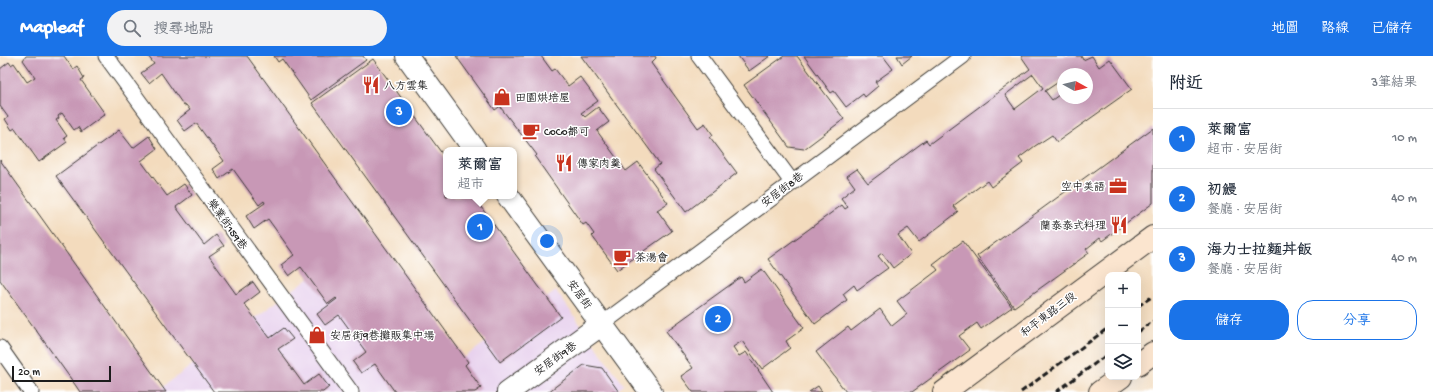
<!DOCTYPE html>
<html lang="zh-TW">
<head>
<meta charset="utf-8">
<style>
	:root { --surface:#fff; --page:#f2f2f3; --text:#1f2937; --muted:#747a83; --line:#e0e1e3; --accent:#1a73e8 }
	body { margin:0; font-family:"Gochi Hand","LXGW WenKai TC",sans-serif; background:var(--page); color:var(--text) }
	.controls { position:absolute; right:12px; bottom:12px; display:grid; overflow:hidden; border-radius:8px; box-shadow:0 4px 16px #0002 }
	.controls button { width:36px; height:36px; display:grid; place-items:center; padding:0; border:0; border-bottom:1px solid var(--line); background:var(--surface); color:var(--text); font:20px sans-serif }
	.compass { position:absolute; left:1057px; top:12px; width:36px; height:36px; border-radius:50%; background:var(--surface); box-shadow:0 4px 16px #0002; rotate:98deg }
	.scale { position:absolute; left:12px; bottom:10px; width:99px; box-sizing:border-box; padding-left:4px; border:2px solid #1c1c1c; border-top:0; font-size:11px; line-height:14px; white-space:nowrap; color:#1c1c1c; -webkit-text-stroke:3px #fff; paint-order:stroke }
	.you { position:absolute; left:547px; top:185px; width:14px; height:14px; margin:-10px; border:3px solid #fff; border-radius:50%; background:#1a73e8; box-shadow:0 0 0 6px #1a73e833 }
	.badge { display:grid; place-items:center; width:26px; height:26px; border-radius:50%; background:var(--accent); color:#fff; font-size:13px; font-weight:700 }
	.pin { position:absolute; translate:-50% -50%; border:2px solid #fff; box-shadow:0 1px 4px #0006 }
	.popup { position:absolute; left:443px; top:91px; width:74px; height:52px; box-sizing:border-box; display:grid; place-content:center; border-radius:8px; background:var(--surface); filter:drop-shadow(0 1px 3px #0005); font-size:13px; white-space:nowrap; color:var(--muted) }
	.popup b { font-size:15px; color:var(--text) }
	.popup::after { content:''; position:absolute; left:50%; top:100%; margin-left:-8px; border:8px solid transparent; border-top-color:var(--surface) }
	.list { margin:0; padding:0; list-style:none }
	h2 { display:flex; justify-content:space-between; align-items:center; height:52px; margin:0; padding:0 16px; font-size:17px }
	h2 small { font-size:13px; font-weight:400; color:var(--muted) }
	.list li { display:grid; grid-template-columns:26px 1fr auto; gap:12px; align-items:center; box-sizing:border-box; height:60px; padding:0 16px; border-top:1px solid var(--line) }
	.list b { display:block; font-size:15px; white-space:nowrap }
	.list p { margin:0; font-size:13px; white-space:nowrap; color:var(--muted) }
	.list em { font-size:13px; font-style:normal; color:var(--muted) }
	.actions { display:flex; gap:8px; padding:12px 16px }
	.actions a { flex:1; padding:9px 0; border:1px solid var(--accent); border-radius:16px; text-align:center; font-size:14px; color:var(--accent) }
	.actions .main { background:var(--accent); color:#fff }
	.icon { flex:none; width:22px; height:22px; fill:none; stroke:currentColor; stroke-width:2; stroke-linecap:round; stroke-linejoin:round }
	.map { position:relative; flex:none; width:1153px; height:336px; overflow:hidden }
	header { display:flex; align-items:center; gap:24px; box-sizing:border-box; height:56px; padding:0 20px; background:var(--accent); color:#fff }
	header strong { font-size:19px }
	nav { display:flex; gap:22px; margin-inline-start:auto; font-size:14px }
	.search { width:280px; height:36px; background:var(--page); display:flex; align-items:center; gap:10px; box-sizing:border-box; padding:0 14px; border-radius:22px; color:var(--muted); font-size:15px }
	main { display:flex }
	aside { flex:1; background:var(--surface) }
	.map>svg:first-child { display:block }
	.built { fill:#e8d2ee }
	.building { fill:#c898b6; fill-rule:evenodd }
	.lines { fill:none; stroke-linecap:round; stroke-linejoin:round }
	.service-casing { stroke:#3c3934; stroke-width:17 }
	.minor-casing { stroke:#3c3934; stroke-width:24 }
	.secondary-casing { stroke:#3c3934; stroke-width:24 }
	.service { stroke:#fff; stroke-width:15 }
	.minor { stroke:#fff; stroke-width:22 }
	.secondary { stroke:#fbe5cf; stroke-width:22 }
	.rail { stroke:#1c1c1c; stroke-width:3; stroke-dasharray:6 3; stroke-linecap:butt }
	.labels { text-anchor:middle; stroke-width:3; stroke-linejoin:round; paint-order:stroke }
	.poi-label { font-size:11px; fill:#1c1c1c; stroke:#fff; text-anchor:start }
	.street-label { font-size:11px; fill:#1c1c1c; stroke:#fff }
</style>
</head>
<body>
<header>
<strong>Mapleaf</strong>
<div class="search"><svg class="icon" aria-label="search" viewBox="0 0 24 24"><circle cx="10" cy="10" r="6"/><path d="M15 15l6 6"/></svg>搜尋地點</div>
<nav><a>地圖</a><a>路線</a><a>已儲存</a></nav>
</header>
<main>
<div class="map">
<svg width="1153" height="336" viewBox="0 0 1153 336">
	<rect width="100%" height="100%" fill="#fff"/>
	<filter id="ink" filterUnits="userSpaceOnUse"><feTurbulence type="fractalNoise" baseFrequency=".025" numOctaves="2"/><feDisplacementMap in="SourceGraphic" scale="8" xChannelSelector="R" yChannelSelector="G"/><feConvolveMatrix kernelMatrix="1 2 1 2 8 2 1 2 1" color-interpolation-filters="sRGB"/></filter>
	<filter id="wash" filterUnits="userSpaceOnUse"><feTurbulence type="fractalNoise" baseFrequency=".012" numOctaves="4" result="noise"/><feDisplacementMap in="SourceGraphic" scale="16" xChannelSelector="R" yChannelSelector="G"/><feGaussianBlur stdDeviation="0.9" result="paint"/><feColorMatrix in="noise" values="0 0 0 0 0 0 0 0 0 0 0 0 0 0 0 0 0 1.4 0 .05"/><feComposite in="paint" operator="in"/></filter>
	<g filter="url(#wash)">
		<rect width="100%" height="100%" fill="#f3dbbd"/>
		<!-- built -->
		<path class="built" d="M342 197 435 323 556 235 624 329 615 336H156Z"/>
		<g id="blocks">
			<!-- building -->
			<path class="building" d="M26 0H64L73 13 77 10 84 22 81 24 105 58 81 76 78 71 74 74 62 57 58 60 59 62 56 64 67 80 64 82 67 86 39 106 15 72 12 74 5 63 8 61 0 50V13L9 6 11 9 14 7 27 26 35 21 23 4Z
				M148 0H247L468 306 465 309 481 332 475 336H395L375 308 361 317 353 306 366 296 339 259 325 269 317 258 337 243 336 242 328 248 301 211 289 220 281 209 294 199 268 163 254 173 246 160 265 147 264 145 259 149 233 113 219 123 213 113 224 105 196 67 185 75 177 64 190 54 186 49 184 50 161 17 149 27 141 17 154 8Z
				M274 0H363L366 4 311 44 282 3 278 6Z
				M456 0H541L552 15 555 13 568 30 580 21 598 45 581 57 585 61 598 51 609 66 597 75 626 115 638 106 668 147 657 154 672 175 617 214 592 180 594 178 586 167 583 169 535 101 537 99 501 52 502 49 495 54Z
				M581 0H655L656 2 651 7 698 72 705 67 713 79 710 81 737 117 686 156 654 113 660 108Z
				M738 0H770L749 15Z
				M784 0H797L844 63 804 93 789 91 744 29Z
				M804 0H883L893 13 875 26 878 30 865 41 863 38 846 51 834 35 831 37Z
				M897 0H912L902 8Z
				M1021 0H1081L1083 4 1092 0 1099 11 1110 3 1132 33 1057 86 1052 79 1035 90 1019 102 1023 107 991 131 987 125 953 150 958 156 919 186 908 172 898 179 911 198 893 212 882 197 878 200 888 212 857 234 854 229 843 238 847 244 815 268 768 203 842 149 845 153 848 151 841 142 855 131 847 120 857 113 868 127 926 84 929 88 1030 13ZM1033 18 1043 32 1015 53 1005 39ZM1063 18H1087V42H1063V36L1052 44 1045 35 1063 23Z
				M373 3 446 103V140H473L561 261 500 306 312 47Z
				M1153 72V147L1102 185 1100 182 1086 193 1089 197 1014 251 977 200Z
				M119 74 133 92 149 80 157 93 141 105 167 140 184 128 192 139 176 151 204 189 216 179 224 190 209 200 236 238 253 226 260 236 244 248 270 282 284 272 293 283 278 293 304 329 319 318 329 331 323 336H214L56 120Z
				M0 104 166 336H80L76 330 0 224Z
				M963 185 1012 251 981 273 977 267 959 280 970 294 912 336H846L816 296 848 271 851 275 880 253 892 270 907 258 897 245 938 214 933 208Z
				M762 213 804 272 786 285 790 292 762 313 742 285 733 291 739 300 746 296 773 336H693L681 320 693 312 666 275 741 221 744 226Z
				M584 309 602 312 619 336H548Z
				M818 330 822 336H809Z"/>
		</g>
	</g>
	<g filter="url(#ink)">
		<use href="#blocks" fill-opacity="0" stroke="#3c3934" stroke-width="1"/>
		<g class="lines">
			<!-- service casing -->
			<g class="service-casing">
				<path id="service" d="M106 0 351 336
					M699 0 792 126
					M602 268 963 0
					M0 292 31 336"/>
			</g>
			<!-- minor casing -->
			<g class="minor-casing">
				<path id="minor" d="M407 0 475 94
					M508 140 651 336
					M508 336 602 268"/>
			</g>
			<!-- secondary casing -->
			<g class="secondary-casing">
				<path id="secondary" d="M1138 308 1153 297
					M944 336 1153 181
					M1100 336 1121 321"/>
			</g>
			<!-- service -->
			<use href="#service" class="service"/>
			<!-- minor -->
			<use href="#minor" class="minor"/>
			<!-- secondary -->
			<use href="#secondary" class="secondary"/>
			<!-- rail -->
			<path class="rail" d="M1138 250 1153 240
				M1138 276 1153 265
				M1021 336 1108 272
				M1056 336 1108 298"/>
		</g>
	</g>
	<!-- icons -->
	<defs>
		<g id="restaurant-bare" transform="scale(1.38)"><path d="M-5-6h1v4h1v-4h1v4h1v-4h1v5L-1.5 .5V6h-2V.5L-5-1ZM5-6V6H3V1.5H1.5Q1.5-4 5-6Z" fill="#c8321e" stroke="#fff" stroke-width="2.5" paint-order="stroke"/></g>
		<g id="shop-bare" transform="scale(1.38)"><path d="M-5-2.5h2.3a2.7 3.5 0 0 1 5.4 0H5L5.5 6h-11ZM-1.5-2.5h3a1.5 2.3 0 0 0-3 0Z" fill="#c8321e" stroke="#fff" stroke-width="2.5" paint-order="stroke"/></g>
		<g id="cafe-bare" transform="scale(1.38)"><path d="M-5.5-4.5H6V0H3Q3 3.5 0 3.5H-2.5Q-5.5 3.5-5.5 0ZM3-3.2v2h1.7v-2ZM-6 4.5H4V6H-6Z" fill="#c8321e" stroke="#fff" stroke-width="2.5" paint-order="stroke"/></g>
		<g id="office-bare" transform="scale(1.38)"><path d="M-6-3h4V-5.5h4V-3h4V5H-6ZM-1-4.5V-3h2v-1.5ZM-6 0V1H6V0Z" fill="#c8321e" stroke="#fff" stroke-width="2.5" paint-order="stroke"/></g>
	</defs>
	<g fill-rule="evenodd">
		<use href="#restaurant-bare" x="371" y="29"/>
		<use href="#shop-bare" x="502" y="41"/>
		<use href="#cafe-bare" x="531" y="75"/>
		<use href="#restaurant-bare" x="564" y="107"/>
		<use href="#office-bare" x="1118" y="130"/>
		<use href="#restaurant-bare" x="1119" y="169"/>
		<use href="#cafe-bare" x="622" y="201"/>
		<use href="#shop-bare" x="317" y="279"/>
	</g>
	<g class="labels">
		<!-- poi labels -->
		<g class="poi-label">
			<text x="384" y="33">八方雲集</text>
			<text x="515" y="45">田園烘培屋</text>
			<text x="544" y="79">CoCo都可</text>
			<text x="577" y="111">傳家肉羹</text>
			<text x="1105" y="134" text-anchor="end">空中美語</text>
			<text x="1106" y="173" text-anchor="end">蘭泰泰式料理</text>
			<text x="635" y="205">茶湯會</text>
			<text x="330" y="283">安居街9巷攤販集中場</text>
		</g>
		<!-- street labels -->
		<g class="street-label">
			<text transform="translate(782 133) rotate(-37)" y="4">安居街8巷</text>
			<text transform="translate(228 168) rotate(54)" y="4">樂業街159巷</text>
			<text transform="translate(580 238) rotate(53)" y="4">安居街</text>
			<text transform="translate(1048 258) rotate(-37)" y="4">和平東路三段</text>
			<text transform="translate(555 302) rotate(-36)" y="4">安居街9巷</text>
		</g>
	</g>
</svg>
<div class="controls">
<button>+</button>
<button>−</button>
<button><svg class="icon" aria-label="layers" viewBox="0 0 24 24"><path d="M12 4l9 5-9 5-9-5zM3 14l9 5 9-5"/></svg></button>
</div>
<svg class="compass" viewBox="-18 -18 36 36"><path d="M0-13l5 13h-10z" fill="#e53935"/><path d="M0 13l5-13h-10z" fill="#747a83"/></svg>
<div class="scale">20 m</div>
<div class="you"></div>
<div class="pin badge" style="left:480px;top:171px">1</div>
<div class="popup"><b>萊爾富</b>超市</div>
<div class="pin badge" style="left:718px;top:263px">2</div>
<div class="pin badge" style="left:399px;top:56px">3</div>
</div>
<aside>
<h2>附近<small>3筆結果</small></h2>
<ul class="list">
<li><span class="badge">1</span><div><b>萊爾富</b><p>超市 · 安居街</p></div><em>10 m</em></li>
<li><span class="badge">2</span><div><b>初鰻</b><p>餐廳 · 安居街</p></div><em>40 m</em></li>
<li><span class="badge">3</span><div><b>海力士拉麵丼飯</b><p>餐廳 · 安居街</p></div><em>40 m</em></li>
</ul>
<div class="actions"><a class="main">儲存</a><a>分享</a></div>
</aside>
</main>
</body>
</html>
